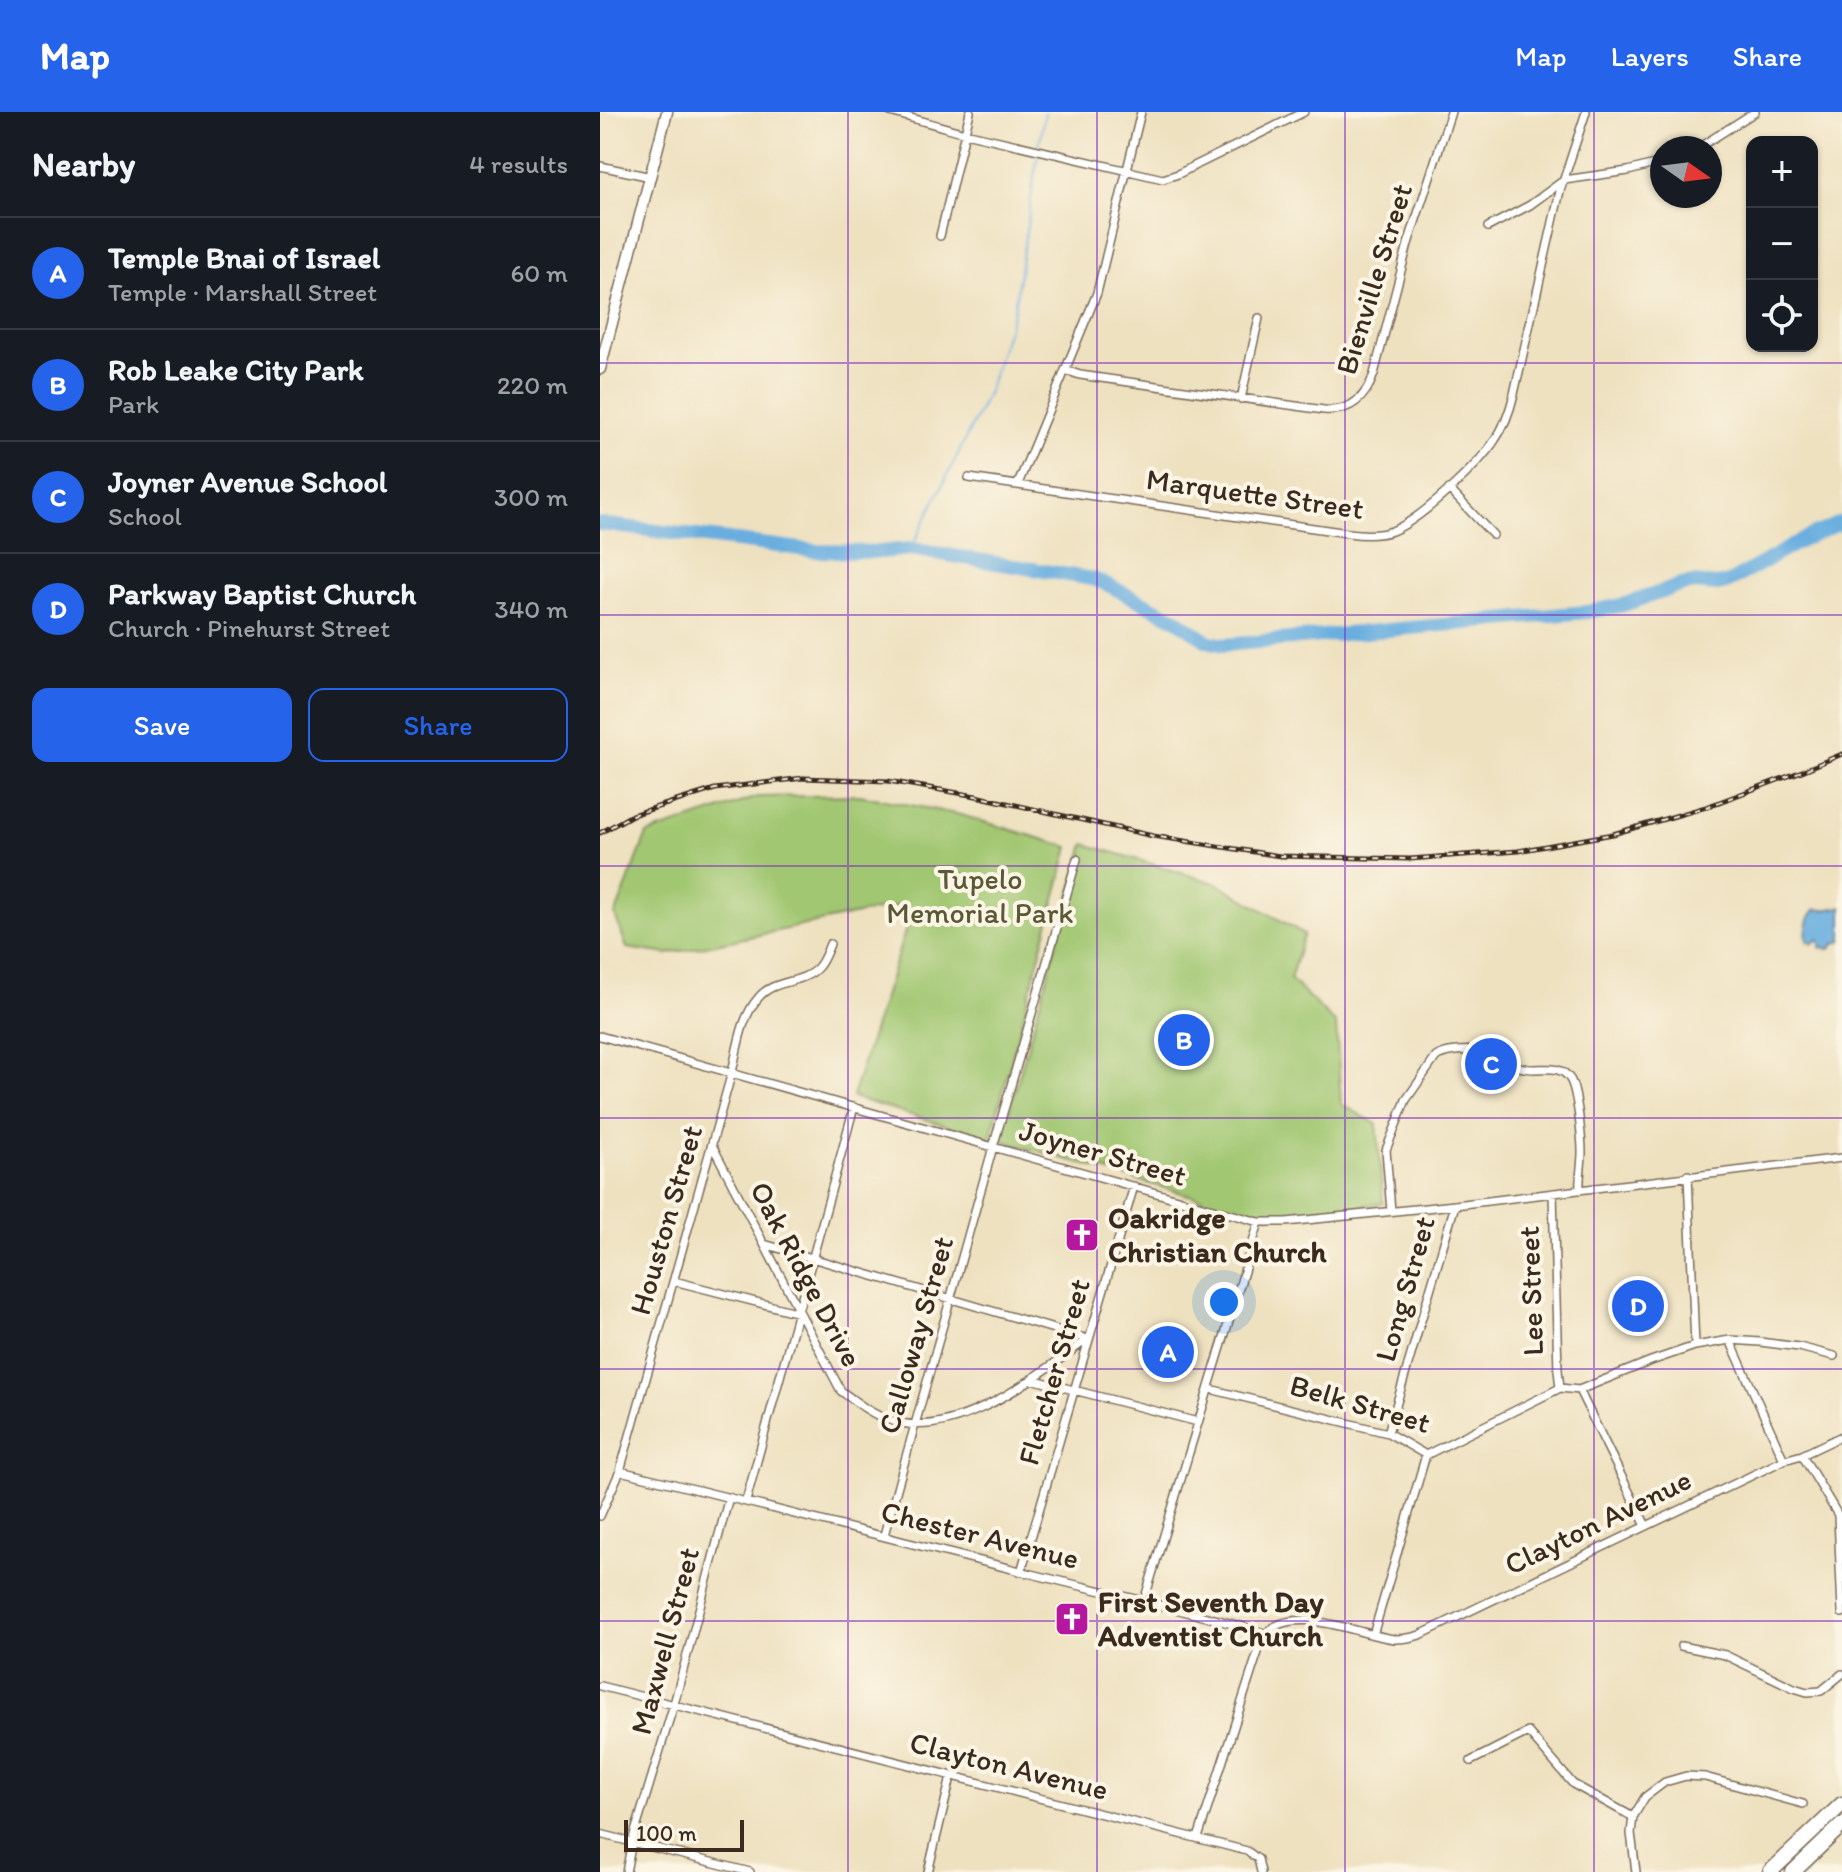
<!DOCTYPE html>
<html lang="en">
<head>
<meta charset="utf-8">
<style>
	:root { --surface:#171b24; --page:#242831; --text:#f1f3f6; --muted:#9ea1a6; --line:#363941; --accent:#2563eb }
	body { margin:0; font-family:Itim,sans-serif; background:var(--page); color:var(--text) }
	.controls { position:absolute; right:24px; top:24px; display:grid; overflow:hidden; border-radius:16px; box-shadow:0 2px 6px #0004 }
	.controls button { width:72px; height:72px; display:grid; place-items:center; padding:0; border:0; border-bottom:2px solid var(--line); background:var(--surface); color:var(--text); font:40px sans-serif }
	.compass { position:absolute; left:1050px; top:24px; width:72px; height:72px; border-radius:50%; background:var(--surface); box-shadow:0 2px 6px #0004; rotate:104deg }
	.scale { position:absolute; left:24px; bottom:20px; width:120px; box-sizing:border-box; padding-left:8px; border:4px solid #3b2a1e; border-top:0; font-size:22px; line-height:28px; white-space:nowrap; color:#3b2a1e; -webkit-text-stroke:6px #fcf5e5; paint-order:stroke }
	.you { position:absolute; left:624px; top:1190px; width:28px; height:28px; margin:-20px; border:6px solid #fff; border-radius:50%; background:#1a73e8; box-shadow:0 0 0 12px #1a73e833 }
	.badge { display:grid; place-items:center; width:52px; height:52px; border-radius:50%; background:var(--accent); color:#fff; font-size:26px; font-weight:700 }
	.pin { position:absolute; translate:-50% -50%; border:4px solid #fff; box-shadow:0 2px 8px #0006 }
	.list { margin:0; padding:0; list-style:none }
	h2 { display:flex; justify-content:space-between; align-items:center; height:104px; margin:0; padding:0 32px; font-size:34px }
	h2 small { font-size:26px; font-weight:400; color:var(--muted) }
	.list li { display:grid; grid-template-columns:52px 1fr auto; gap:24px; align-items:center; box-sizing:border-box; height:112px; padding:0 32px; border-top:2px solid var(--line) }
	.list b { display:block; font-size:30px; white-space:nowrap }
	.list p { margin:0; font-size:26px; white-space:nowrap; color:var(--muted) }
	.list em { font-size:26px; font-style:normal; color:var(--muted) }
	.actions { display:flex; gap:16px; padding:24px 32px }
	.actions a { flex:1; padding:18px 0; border:2px solid var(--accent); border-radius:16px; text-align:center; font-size:28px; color:var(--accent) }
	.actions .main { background:var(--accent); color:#fff }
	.icon { flex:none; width:44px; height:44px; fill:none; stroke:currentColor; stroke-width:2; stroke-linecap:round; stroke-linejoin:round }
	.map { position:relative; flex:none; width:1242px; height:1760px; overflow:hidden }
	header { display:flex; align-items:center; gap:48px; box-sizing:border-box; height:112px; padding:0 40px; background:var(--accent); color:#fff }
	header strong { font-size:38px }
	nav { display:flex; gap:44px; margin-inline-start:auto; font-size:28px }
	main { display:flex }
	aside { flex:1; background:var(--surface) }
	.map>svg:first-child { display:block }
	.green { fill:#a2c772; stroke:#6e7848; stroke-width:2 }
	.water { fill:#69aedf; stroke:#526c7e; stroke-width:2 }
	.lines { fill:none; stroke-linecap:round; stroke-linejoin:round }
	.stream { stroke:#69aedf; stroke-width:2 }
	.river { stroke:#69aedf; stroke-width:14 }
	.street-casing { stroke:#7a6a57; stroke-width:10 }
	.secondary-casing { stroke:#7a6a57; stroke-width:13 }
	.highway-casing { stroke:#7a6a57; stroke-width:17 }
	.street { stroke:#fff; stroke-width:7 }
	.secondary { stroke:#fff; stroke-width:10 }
	.highway { stroke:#fff; stroke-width:14 }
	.rail-casing { stroke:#3b2a1e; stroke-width:5 }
	.rail { stroke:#fcf5e5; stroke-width:2; stroke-dasharray:6; stroke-linecap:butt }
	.grid { fill:none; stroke:#7b2cbf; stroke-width:2; stroke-opacity:0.55 }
	.labels { text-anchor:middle; stroke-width:8; stroke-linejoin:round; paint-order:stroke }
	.street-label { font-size:30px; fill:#3b2a1e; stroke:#fcf5e5 }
	.park-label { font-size:30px; fill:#5a5937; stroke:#fcf5e5 }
	.poi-label { font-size:30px; font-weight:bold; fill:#3b2a1e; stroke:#fcf5e5; text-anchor:start }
</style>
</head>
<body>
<header>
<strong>Map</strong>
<nav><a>Map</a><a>Layers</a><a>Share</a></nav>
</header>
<main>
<aside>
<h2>Nearby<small>4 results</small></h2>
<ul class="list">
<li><span class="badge">A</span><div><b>Temple Bnai of Israel</b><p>Temple · Marshall Street</p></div><em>60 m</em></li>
<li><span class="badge">B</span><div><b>Rob Leake City Park</b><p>Park</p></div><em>220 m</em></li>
<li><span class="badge">C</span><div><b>Joyner Avenue School</b><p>School</p></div><em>300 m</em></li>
<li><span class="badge">D</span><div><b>Parkway Baptist Church</b><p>Church · Pinehurst Street</p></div><em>340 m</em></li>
</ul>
<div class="actions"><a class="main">Save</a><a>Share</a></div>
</aside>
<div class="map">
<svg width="1242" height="1760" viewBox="0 0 1242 1760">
	<rect width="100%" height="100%" fill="#fcf5e5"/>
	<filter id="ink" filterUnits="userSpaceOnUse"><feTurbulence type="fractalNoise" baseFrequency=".0125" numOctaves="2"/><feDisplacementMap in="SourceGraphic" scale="16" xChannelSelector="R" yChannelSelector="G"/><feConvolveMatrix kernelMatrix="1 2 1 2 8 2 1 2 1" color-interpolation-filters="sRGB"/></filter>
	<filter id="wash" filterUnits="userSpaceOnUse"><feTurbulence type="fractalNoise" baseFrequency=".006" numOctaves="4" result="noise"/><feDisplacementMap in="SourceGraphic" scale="32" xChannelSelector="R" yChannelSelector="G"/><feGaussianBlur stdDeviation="1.8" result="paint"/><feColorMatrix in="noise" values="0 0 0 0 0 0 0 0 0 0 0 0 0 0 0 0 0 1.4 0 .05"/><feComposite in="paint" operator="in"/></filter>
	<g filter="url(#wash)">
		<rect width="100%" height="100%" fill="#eee1c0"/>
		<!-- green -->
		<path class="green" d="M260 683 361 703 469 735 390 1027 252 985 309 807 296 794 68 842 27 836 15 803 47 722 157 685Z
			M485 732 618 772 704 822 690 867 736 912 741 992 777 1012 783 1091 688 1103H657L401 1028Z"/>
		<!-- water -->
		<path class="water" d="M1242 795V829L1235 831 1230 837 1220 836V830L1218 827 1212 832 1207 829C1205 818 1208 804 1216 797L1223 798Z"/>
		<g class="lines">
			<!-- stream -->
			<path class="stream" d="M439 34 445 0
				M311 437 387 283 414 198 438 41"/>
			<!-- river -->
			<path class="river" d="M0 412 217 439 280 440 311 437 493 467 508 473 576 507 607 529 624 533 986 500 1023 493 1082 473 1094 471 1118 473 1129 470 1204 427 1242 410"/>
		</g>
	</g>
	<g filter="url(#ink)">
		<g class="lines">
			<!-- street casing -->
			<g class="street-casing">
				<path id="street" d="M290 0 365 21 563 67 578 62 704 0
					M1098 36 1155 0
					M0 54 51 65
					M888 115 930 93 964 68 1028 59 1062 50
					M340 124 370 0
					M465 258 480 263 724 298C750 300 766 286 774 262L808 132 851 0
					M641 287 659 206
					M369 366 748 421C763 423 778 424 792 419 820 408 878 354 895 328 905 314 910 299 914 282L960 79 986 0
					M418 372 497 181 541 0
					M849 377 893 423
					M0 924 659 1110H686L855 1093 1242 1046
					M112 1033 241 1279C256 1290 271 1302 289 1308 356 1331 437 1263 488 1227
					M1088 1063 1095 1234
					M953 1081 958 1258 960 1276
					M791 1099 786 1038 806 988 836 945C849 936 888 937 902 944 910 948 915 955 924 956 940 960 959 950 970 967 977 978 982 1026 982 1040 982 1053 979 1065 980 1078
					M164 1132 488 1227
					M74 1169 199 1201
					M1130 1228 1184 1348
					M431 1267 598 1310
					M610 1277 788 1321 826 1343 960 1276 979 1278 1051 1249 1095 1234 1130 1228 1160 1230 1199 1235 1234 1244
					M979 1278 1046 1414
					M788 1321 855 1093
					M1202 1343 1238 1403 1242 1501
					M20 1359C154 1391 287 1426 420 1459 502 1480 585 1497 667 1522
					M146 1389 254 995
					M0 1404 20 1359 132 960C138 935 141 905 159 885 175 866 204 873 219 854 224 848 227 839 230 832
					M284 1423 393 1035 477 747
					M421 1460 534 1074
					M544 1489 659 1110
					M773 1523 826 1343
					M1081 1534 1125 1543 1194 1576 1207 1580 1221 1579 1242 1562
					M0 1574 647 1739 658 1747 661 1760
					M871 1649 928 1620 973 1672 1033 1705
					M0 1722 150 1760
					M598 1726 656 1546C659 1538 661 1529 666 1522 692 1490 761 1524 795 1527 803 1527 811 1526 820 1523L1184 1348 1202 1343 1242 1324
					M26 1760 32 1730 74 1592 129 1385
					M328 1760 351 1665
					M1036 1760 1031 1721 1033 1705 1045 1685 1065 1670 1086 1664 1105 1665 1203 1692"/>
			</g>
			<!-- secondary casing -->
			<g class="secondary-casing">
				<path id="secondary" d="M0 257 67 0"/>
			</g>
			<!-- highway casing -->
			<g class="highway-casing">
				<path id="highway" d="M1170 1760 1242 1692
					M1193 1760 1242 1713"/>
			</g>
			<!-- street -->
			<use href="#street" class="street"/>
			<!-- secondary -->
			<use href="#secondary" class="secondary"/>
			<!-- highway -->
			<use href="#highway" class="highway"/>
			<!-- rail casing -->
			<g class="rail-casing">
				<path id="rail" d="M0 721 32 703 115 677 203 666 288 669 376 684 553 724 680 744 810 747 918 739 1013 722 1106 695 1202 659 1242 642"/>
			</g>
			<!-- rail -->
			<use href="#rail" class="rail"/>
		</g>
	</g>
	<!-- grid -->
	<path class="grid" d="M248 0V1760M497 0V1760M745 0V1760M994 0V1760M0 251H1242M0 503H1242M0 754H1242M0 1006H1242M0 1257H1242M0 1509H1242"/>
	<!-- icons -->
	<defs>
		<g id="church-square" transform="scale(1.8)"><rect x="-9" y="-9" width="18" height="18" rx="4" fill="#b5179e" stroke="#fcf5e5"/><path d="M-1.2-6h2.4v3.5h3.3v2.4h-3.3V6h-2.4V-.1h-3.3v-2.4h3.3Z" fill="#fff"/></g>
	</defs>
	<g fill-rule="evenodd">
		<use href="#church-square" x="482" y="1123"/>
		<use href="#church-square" x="472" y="1507"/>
	</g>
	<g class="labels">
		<!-- street labels -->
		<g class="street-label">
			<text transform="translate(774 167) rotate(-73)" y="10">Bienville Street</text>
			<text transform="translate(655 382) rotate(8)" y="10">Marquette Street</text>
			<text transform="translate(503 1041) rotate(16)" y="10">Joyner Street</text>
			<text transform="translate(66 1108) rotate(-74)" y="10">Houston Street</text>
			<text transform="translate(206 1162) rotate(62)" y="10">Oak Ridge Drive</text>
			<text transform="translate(805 1177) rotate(-74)" y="10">Long Street</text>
			<text transform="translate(931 1179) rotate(-92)" y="10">Lee Street</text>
			<text transform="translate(316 1223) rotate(-74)" y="10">Calloway Street</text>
			<text transform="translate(454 1260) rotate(-74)" y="10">Fletcher Street</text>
			<text transform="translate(760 1292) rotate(16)" y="10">Belk Street</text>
			<text transform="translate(998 1410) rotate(-26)" y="10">Clayton Avenue</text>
			<text transform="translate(380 1423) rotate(14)" y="10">Chester Avenue</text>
			<text transform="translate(65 1529) rotate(-75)" y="10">Maxwell Street</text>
			<text transform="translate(409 1654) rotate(14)" y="10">Clayton Avenue</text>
		</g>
		<!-- park labels -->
		<g class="park-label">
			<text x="380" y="777">Tupelo<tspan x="380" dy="34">Memorial Park</tspan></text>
		</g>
		<!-- poi labels -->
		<g class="poi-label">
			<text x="508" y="1116">Oakridge<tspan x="508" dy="34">Christian Church</tspan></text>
			<text x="498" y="1500">First Seventh Day<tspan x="498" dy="34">Adventist Church</tspan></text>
		</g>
	</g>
</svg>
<div class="controls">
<button>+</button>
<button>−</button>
<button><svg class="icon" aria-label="locate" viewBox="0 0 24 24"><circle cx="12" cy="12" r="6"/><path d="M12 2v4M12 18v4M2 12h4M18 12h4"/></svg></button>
</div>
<svg class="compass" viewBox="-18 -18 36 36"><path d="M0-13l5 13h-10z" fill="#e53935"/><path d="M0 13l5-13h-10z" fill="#9ea1a6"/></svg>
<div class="scale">100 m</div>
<div class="you"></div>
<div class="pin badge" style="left:568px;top:1240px">A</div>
<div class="pin badge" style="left:584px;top:928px">B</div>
<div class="pin badge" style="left:891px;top:952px">C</div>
<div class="pin badge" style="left:1038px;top:1194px">D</div>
</div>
</main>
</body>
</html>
